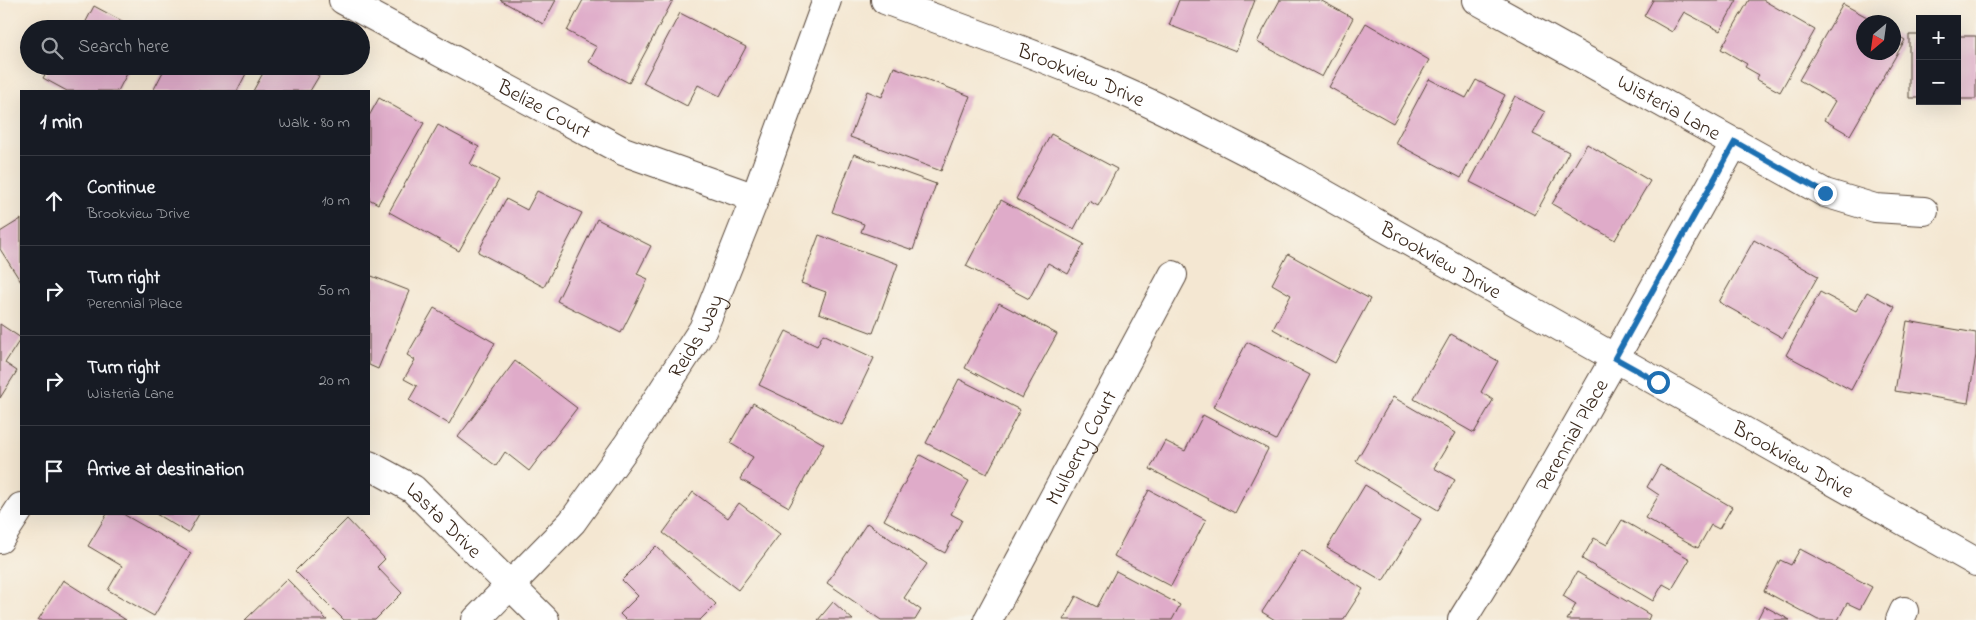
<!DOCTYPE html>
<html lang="en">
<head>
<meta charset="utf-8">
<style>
	:root { --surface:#171b24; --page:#20242c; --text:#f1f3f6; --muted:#9ea1a6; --line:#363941 }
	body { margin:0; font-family:"Indie Flower",sans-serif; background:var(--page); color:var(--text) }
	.controls { position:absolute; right:15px; top:15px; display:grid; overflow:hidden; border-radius:0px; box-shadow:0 5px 20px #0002 }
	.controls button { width:45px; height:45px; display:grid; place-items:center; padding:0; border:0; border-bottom:1px solid var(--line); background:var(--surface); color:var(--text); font:25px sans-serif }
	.compass { position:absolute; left:1856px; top:15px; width:45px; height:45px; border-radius:50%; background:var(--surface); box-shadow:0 5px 20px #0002; rotate:209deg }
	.stop { position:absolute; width:15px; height:15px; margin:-11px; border:4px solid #1f6fb2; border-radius:50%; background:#fff }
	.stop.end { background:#1f6fb2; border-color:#fff; box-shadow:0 1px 5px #0008 }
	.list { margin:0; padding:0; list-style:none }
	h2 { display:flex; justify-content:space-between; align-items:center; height:65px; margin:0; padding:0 20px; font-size:21px }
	h2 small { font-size:16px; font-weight:400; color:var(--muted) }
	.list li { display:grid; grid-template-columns:32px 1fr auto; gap:15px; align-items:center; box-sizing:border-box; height:90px; padding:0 20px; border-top:1px solid var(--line) }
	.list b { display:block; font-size:19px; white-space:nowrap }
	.list p { margin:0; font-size:16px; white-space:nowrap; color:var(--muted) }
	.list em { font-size:16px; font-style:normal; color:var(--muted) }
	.icon { flex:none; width:28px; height:28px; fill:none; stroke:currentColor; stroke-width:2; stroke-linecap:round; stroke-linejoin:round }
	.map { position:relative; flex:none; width:1976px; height:620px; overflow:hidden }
	.search { position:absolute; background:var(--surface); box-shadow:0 5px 20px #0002; left:20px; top:20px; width:350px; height:55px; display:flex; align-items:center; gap:12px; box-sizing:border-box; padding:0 18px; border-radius:28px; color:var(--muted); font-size:19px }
	.panel { position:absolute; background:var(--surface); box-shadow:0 5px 20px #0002; left:20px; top:90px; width:350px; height:425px; border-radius:0px }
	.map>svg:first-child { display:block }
	.building { fill:#dfabc9 }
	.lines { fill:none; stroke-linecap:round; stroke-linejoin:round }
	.minor-casing { stroke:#574639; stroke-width:30 }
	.minor { stroke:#fff; stroke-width:28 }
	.route { stroke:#1f6fb2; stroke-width:6 }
	.labels { text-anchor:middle; stroke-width:5; stroke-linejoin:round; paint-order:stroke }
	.street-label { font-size:21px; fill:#3b2a1e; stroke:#f7f3e8 }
</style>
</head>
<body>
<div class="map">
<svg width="1976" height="620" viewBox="0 0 1976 620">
	<rect width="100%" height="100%" fill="#f7f3e8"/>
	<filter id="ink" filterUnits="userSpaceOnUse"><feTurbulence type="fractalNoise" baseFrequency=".02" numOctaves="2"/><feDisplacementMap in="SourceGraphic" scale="10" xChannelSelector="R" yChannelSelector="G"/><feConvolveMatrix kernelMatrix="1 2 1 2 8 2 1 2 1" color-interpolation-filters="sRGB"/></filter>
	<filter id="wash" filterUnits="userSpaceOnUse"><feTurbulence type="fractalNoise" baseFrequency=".0096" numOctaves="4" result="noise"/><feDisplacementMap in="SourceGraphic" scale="20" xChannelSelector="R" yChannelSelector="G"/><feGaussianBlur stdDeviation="1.12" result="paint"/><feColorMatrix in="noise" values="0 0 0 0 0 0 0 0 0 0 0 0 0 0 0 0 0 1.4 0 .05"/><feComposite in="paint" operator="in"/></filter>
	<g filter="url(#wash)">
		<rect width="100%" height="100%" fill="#f4e7d2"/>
		<g id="blocks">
			<!-- building -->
			<path class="building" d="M500 0H556L543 24Z
				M583 0H673L629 83 589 62 597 47 567 31Z
				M1179 0H1255L1236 51 1169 25Z
				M1280 0H1320L1353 18 1322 77 1257 42Z
				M1653 0H1737L1720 31 1684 12 1672 32 1644 16Z
				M1749 0H1763L1815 30 1780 92 1756 79 1759 75 1745 67 1747 64 1721 49Z
				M1843 4 1876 22H1864V52H1894V33L1905 40 1850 135 1824 120 1835 101 1799 80Z
				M94 6 137 29H82Z
				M680 13 746 47 720 96 698 85 687 106 643 83Z
				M1366 23 1429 60 1393 123 1329 87Z
				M1909 35H1920V98H1909Z
				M1957 36H1976V99H1957Z
				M50 66H131L118 91H67L43 78Z
				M166 66H250L237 91H153Z
				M267 66H302L319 76 310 91H253Z
				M894 67 970 96 941 171 850 137 867 91 882 97Z
				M1429 79 1466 98 1476 80 1505 95 1461 178 1395 143Z
				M1515 96 1545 112 1533 134 1569 152 1535 215 1470 182Z
				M379 98 424 123 378 204 369 199V116Z
				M438 125 479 147 470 164 499 180 459 251 389 212Z
				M1051 134 1117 169 1098 206 1089 201 1074 229 1016 199Z
				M1587 144 1650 181 1615 240 1552 204Z
				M854 154 936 184 913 250 861 232 864 224 832 212Z
				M537 191 582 213 544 287 478 252 506 199 527 210Z
				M1001 200 1084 244 1068 274 1048 263 1029 299 966 266Z
				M21 219V282L0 249V232Z
				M597 219 651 246 637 274 648 279 621 333 557 301Z
				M819 235 898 264 873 333 819 313 826 292 801 283Z
				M1754 240 1818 276 1783 338 1719 302Z
				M1288 254 1370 299 1335 363 1273 329 1291 295 1272 284Z
				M369 275 410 291 378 369 369 365Z
				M1820 292 1856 311 1867 292 1895 307 1851 390 1786 355Z
				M999 303 1057 334 1022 398 965 368Z
				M434 308 495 343 449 424 409 400 417 386 404 379 415 360 407 355Z
				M1907 321 1976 333V355L1968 403 1895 391Z
				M0 324 21 338 5 363 17 371 0 398Z
				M786 331 817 346 823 334 874 358 842 425 759 385Z
				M1451 334 1498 361 1481 392 1493 400 1474 433 1414 399Z
				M1247 342 1310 375 1276 440 1213 407Z
				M515 361 577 408 529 471 505 452 496 466 458 437Z
				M959 379 1020 410 987 474 926 443Z
				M1393 397 1455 433 1434 468 1455 480 1438 510 1356 461Z
				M753 403 824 444 789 507 740 479 753 457 730 443Z
				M1203 415 1268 449 1235 513 1150 469 1165 441 1185 451Z
				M920 455 969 481 951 514 962 520 945 553 884 520Z
				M1660 465 1732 507 1719 529 1711 525 1698 548 1645 518 1659 495 1647 487Z
				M1365 485 1421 519 1383 581 1327 548Z
				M1149 490 1206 520 1171 586 1114 556Z
				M693 492 728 518 739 503 780 534 738 590 663 533Z
				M107 514H123L191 553 154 616 108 590 122 566 88 546Z
				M156 514H199L188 533Z
				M347 519 385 559 377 567 402 593 375 620H344L295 571Z
				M1622 520 1690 559 1672 589 1663 584 1653 601 1582 559 1594 538 1607 545Z
				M867 523 927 564 904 598 921 610 915 620H881L827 583Z
				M656 546 716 604 700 620H626L620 614 638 596 622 580Z
				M1800 549 1872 587 1860 609 1847 603 1838 620H1818L1764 591 1780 560 1791 565Z
				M1302 550 1363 589 1343 620H1275L1262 612Z
				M1116 571 1180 605 1172 620H1063L1076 596 1097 607Z
				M1577 572 1650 615 1648 620H1567L1576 604 1563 596Z
				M287 579 327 620H245Z
				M63 580 126 620H38Z
				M833 602 853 620H818Z
				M1764 606 1790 620H1757Z"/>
		</g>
	</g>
	<g filter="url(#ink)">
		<use href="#blocks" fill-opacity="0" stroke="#574639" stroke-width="1"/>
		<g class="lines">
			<!-- minor casing -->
			<g class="minor-casing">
				<g id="minor">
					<path id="s1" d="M343 0 623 151 755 198"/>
					<path id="s2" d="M885 0C969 31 1054 60 1136 97 1187 120 1236 146 1286 172L1976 562"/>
					<path id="s3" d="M1477 0 1825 193 1875 208 1924 211"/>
					<path id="s4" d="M369 465 413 489 545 620"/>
					<path d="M0 539 21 507"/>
					<path id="s5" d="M476 620 572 522 628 444 703 329 755 198 827 0"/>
					<path id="s6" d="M988 620 1173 275"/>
					<path id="s7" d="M1462 620 1506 549 1615 358 1735 142"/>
					<path d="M1900 620 1904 611"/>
				</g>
			</g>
			<!-- minor -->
			<use href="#minor" class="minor"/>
		</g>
	</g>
	<g class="lines" filter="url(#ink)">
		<!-- route -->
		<path class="route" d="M1658 382 1615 358 1735 142 1825 193"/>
	</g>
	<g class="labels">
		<!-- street labels -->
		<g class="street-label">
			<text dy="7" stroke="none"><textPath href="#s2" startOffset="210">Brookview Drive</textPath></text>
			<text dy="7" stroke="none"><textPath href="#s3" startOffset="220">Wisteria Lane</textPath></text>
			<text dy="7" stroke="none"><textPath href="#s1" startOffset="229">Belize Court</textPath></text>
			<text dy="7" stroke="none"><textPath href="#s2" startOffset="615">Brookview Drive</textPath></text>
			<text dy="7" stroke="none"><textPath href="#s5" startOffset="361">Reids Way</textPath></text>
			<text dy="7" stroke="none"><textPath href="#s7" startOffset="215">Perennial Place</textPath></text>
			<text dy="7" stroke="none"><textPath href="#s6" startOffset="196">Mulberry Court</textPath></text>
			<text dy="7" stroke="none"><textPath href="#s2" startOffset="1020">Brookview Drive</textPath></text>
			<text dy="7" stroke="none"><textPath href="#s4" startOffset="94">Lasta Drive</textPath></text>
		</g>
	</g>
</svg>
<div class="controls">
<button>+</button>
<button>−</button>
</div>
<svg class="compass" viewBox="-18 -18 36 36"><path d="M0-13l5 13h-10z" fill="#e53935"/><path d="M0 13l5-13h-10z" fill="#9ea1a6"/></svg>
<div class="stop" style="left:1658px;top:382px"></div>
<div class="stop end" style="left:1825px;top:193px"></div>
<div class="search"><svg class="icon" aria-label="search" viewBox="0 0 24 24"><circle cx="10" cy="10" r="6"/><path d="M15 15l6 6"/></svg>Search here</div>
<section class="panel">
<h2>1 min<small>Walk · 80 m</small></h2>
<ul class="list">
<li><svg class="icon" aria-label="ahead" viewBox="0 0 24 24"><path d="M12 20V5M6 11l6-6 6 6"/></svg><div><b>Continue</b><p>Brookview Drive</p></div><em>10 m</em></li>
<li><svg class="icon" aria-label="right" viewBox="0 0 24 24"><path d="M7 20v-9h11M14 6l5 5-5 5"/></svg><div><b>Turn right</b><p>Perennial Place</p></div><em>50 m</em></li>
<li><svg class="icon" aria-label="right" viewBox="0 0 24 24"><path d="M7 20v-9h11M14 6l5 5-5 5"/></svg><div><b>Turn right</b><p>Wisteria Lane</p></div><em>20 m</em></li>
<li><svg class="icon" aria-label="arrive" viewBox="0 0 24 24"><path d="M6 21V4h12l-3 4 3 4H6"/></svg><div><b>Arrive at destination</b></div></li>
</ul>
</section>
</div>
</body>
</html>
